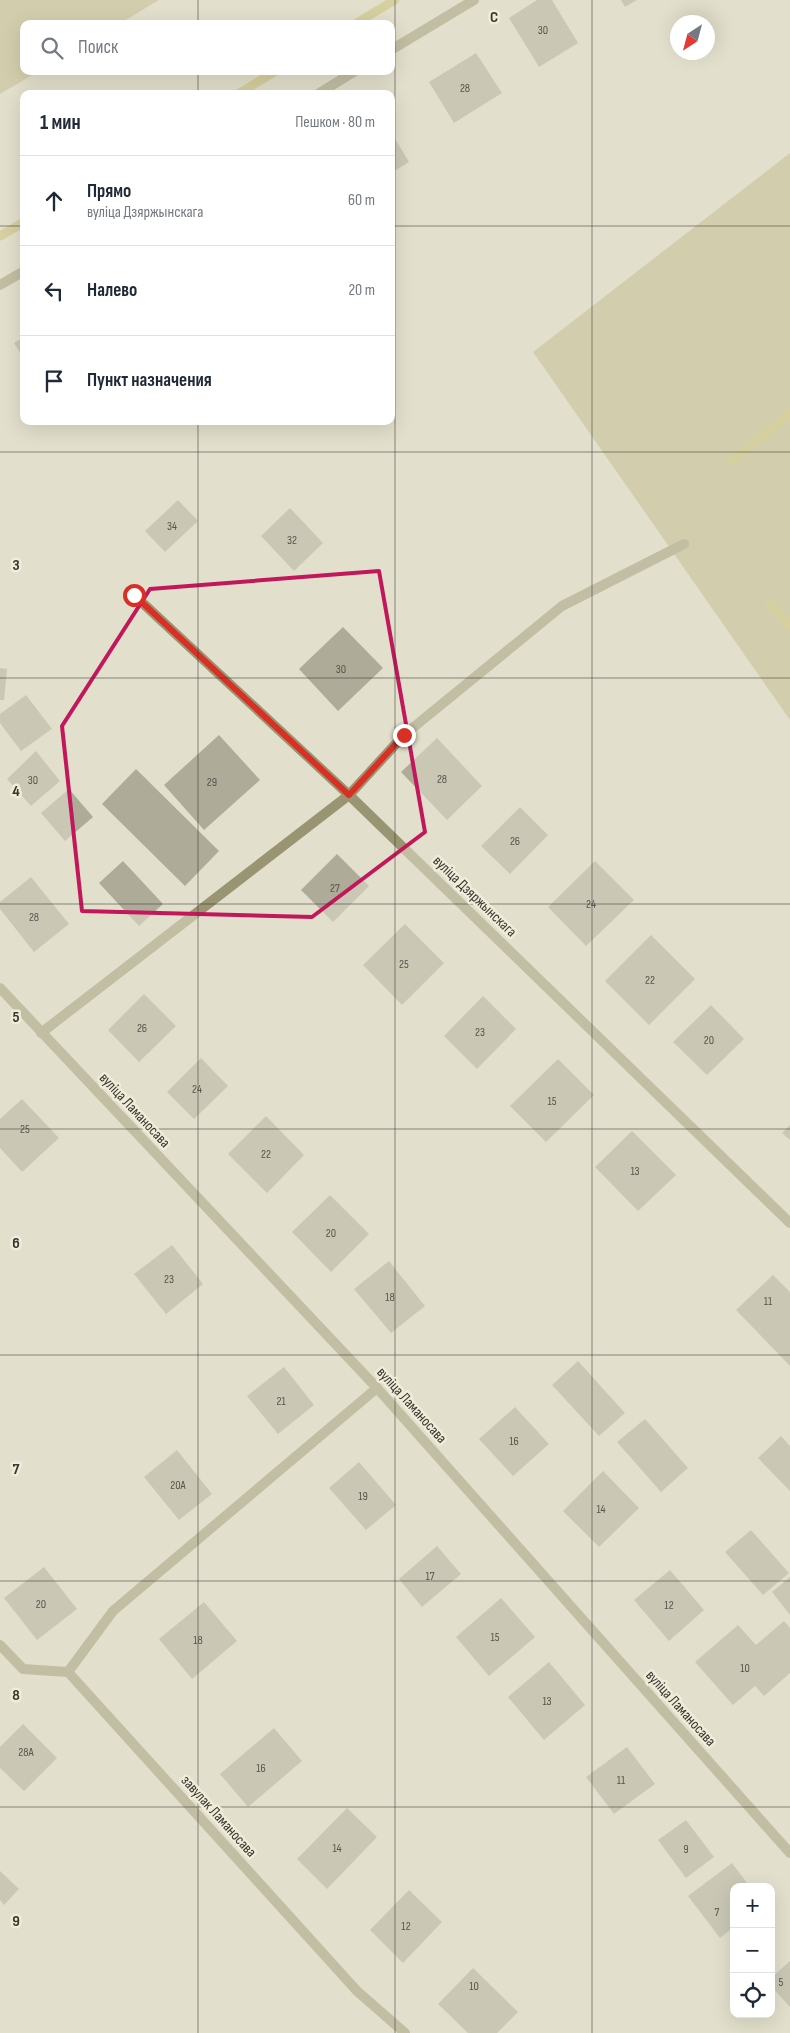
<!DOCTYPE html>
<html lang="ru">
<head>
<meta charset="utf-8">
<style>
	:root { --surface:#fff; --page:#f2f2f3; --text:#1f2937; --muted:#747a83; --line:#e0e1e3 }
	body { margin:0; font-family:"Sofia Sans Condensed",sans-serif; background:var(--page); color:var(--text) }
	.controls { position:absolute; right:15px; bottom:15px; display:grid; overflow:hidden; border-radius:10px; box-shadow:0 5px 20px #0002 }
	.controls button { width:45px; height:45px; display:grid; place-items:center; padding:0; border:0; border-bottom:1px solid var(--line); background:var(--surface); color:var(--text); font:25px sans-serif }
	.compass { position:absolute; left:670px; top:15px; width:45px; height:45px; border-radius:50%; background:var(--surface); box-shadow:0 5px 20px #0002; rotate:216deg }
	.stop { position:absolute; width:15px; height:15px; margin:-11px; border:4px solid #d93025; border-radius:50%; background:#fff }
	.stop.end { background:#d93025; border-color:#fff; box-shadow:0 1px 5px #0008 }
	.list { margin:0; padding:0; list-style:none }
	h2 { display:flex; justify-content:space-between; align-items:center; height:65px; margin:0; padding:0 20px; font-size:21px }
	h2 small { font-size:16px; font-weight:400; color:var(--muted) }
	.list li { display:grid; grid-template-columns:32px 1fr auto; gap:15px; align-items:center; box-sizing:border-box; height:90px; padding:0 20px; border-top:1px solid var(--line) }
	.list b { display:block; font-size:19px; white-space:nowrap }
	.list p { margin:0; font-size:16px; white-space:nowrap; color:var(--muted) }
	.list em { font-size:16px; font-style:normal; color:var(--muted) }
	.icon { flex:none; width:28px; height:28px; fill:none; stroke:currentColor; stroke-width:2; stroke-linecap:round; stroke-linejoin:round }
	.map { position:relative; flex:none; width:790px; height:2033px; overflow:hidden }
	.search { position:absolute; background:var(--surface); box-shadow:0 5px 20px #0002; left:20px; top:20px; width:375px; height:55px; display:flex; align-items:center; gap:12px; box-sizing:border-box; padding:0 18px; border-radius:10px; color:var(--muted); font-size:19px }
	.panel { position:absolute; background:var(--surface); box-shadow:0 5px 20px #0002; left:20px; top:90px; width:375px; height:335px; border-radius:10px }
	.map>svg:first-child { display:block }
	.green { fill:#bfb887 }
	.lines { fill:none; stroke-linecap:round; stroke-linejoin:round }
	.stream { stroke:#c8bb68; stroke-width:9 }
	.building { fill:#aeab99 }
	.service { stroke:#999472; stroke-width:10 }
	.minor { stroke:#999472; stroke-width:10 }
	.route { stroke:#d93025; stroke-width:6 }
	.marked { fill:none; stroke:#c2185b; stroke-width:4; stroke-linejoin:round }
	.grid { fill:none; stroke:#393831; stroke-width:1; stroke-opacity:0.55 }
	.labels { text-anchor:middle; stroke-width:5; stroke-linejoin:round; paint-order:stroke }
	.number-label { font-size:12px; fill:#56554b }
	.street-label { font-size:15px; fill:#393831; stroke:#efedd9 }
	.grid-label { font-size:16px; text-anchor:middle; font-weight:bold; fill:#393831; stroke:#efedd9; stroke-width:5; stroke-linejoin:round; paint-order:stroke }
</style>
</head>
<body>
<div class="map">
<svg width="790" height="2033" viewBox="0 0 790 2033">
	<rect width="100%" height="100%" fill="#e2e0cc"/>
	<!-- green -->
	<path class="green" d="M0 0H159L119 24H24V71H39L0 94Z
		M790 153V720L533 352Z"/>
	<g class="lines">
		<!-- stream -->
		<path class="stream" d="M355 24 395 0
			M238 94 276 71
			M0 236 24 222
			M731 461 790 414
			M770 604 790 625"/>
	</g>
	<!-- building -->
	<path class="building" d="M537 0H552L578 43 539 67 509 18Z
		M621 0H637L625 7Z
		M476 53 502 93 454 123 429 82Z
		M391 132 409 162 391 173Z
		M24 337V359L14 343Z
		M178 500 198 521 165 552 145 531Z
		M290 508 323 543 294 571 261 536Z
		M343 627 383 668 338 711 299 669Z
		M0 668 7 669 4 700H0Z
		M26 695 52 729 21 751 0 723V714Z
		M219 735 260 780 204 830 164 785Z
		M437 738 482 786 447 820 401 772Z
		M36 751 60 781 31 806 7 779Z
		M136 769 219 851 185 886 102 804Z
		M69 789 93 817 65 841 41 813Z
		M520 807 548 835 510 874 481 846Z
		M337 854 369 886 333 922 301 890Z
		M123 861 163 904 139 926 99 883Z
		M595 861 634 900 586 946 548 907Z
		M31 877 69 924 34 952 0 909V902Z
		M405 924 444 963 402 1005 363 965Z
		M651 935 695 979 649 1025 605 981Z
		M144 994 176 1026 139 1062 108 1030Z
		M483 996 516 1029 477 1069 444 1036Z
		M711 1005 744 1039 707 1075 673 1042Z
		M201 1058 228 1086 194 1119 167 1092Z
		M558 1059 594 1095 546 1142 510 1106Z
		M22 1099 59 1138 22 1172 0 1148V1119Z
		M266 1116 304 1155 267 1193 228 1154Z
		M790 1125V1140L782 1133Z
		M632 1131 676 1175 638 1211 595 1167Z
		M330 1195 369 1234 331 1272 292 1232Z
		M172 1245 203 1284 166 1314 134 1274Z
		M389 1261 425 1306 391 1333 354 1289Z
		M773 1275 790 1292V1366L736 1310Z
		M578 1361 625 1413 599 1436 552 1385Z
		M284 1367 314 1405 278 1434 247 1396Z
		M515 1407 549 1444 513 1476 479 1439Z
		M645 1419 688 1468 661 1492 617 1442Z
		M781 1436 790 1446V1491L758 1458Z
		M177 1450 212 1494 179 1520 144 1477Z
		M359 1462 396 1505 366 1530 329 1488Z
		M603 1471 639 1508 599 1547 563 1511Z
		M751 1530 789 1573 763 1595 725 1552Z
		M437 1546 461 1574 422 1607 399 1579Z
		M44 1567 77 1609 37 1640 4 1598Z
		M670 1570 704 1610 669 1641 634 1600Z
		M790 1577V1615L772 1592Z
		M501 1598 535 1637 489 1676 456 1637Z
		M204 1602 237 1641 192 1679 159 1639Z
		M784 1621 790 1628V1673L764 1696 755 1686 733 1705 695 1662 738 1625 756 1645Z
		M549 1662 585 1705 544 1740 508 1697Z
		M23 1724 57 1758 24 1791 0 1768V1747Z
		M274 1728 302 1761 248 1807 220 1774Z
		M627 1747 655 1784 614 1814 586 1777Z
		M347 1808 377 1837 327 1889 297 1859Z
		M686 1820 714 1857 686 1878 658 1840Z
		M732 1863 750 1887H734V1927L720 1938 688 1896Z
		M0 1871 19 1889 4 1905 0 1900Z
		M409 1890 442 1922 403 1963 370 1930Z
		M790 1961V2007L771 1986V1978Z
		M473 1968 518 2012 497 2033H468L438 2004Z"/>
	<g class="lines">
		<!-- service -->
		<path class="service" d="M41 1033 349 795 404 735 562 606 684 544
			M68 1672 113 1611 377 1388"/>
		<!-- minor -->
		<path class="minor" d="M391 50 474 0
			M318 94 355 71
			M0 285 24 271
			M134 595 349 795 790 1223
			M0 988 377 1388 790 1853
			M0 1645 23 1669 68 1672 357 1991 405 2033"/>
	</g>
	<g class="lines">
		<!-- route -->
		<path class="route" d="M134 595 349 795 404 735"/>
	</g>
	<!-- marked area -->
	<path d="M0 0H790V2033H0ZM379 571 425 832 312 917 82 911 62 726 150 589Z" fill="#e2e0cc" fill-opacity=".55" fill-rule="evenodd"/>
	<path class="marked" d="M379 571 425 832 312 917 82 911 62 726 150 589Z"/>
	<!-- grid -->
	<path class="grid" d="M198 0V24M395 0V2033M592 0V2033M198 71V94M0 226H24M391 226H790M198 421V2033M0 452H790M0 678H790M0 904H790M0 1129H790M0 1355H790M0 1581H790M0 1807H790"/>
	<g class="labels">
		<!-- number labels -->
		<g class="number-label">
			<text x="543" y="34">30</text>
			<text x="465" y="92">28</text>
			<text x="172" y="530">34</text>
			<text x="292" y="544">32</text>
			<text x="341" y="673">30</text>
			<text x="442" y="783">28</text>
			<text x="33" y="784">30</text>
			<text x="212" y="786">29</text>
			<text x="515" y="845">26</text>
			<text x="335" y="892">27</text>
			<text x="591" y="908">24</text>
			<text x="34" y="921">28</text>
			<text x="404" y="968">25</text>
			<text x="650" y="984">22</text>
			<text x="142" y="1032">26</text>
			<text x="480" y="1036">23</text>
			<text x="709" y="1044">20</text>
			<text x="197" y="1093">24</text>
			<text x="552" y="1105">15</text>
			<text x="25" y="1133">25</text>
			<text x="266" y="1158">22</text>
			<text x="635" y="1175">13</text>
			<text x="331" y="1237">20</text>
			<text x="169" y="1283">23</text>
			<text x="390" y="1301">18</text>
			<text x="768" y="1305">11</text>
			<text x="281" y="1405">21</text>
			<text x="514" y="1445">16</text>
			<text x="178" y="1489">20А</text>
			<text x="363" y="1500">19</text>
			<text x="601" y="1513">14</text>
			<text x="430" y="1580">17</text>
			<text x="41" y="1608">20</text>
			<text x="669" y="1609">12</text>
			<text x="495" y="1641">15</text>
			<text x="198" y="1644">18</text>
			<text x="745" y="1672">10</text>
			<text x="547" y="1705">13</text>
			<text x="26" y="1756">28А</text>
			<text x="261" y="1772">16</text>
			<text x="621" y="1784">11</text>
			<text x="337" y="1852">14</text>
			<text x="686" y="1853">9</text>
			<text x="717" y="1916">7</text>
			<text x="406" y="1930">12</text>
			<text x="781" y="1986">5</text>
			<text x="474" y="1990">10</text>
		</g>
		<!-- street labels -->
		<g class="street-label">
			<text transform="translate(475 896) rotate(44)" y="5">вуліца Дзяржынскага</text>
			<text transform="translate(135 1110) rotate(47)" y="5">вуліца Ламаносава</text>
			<text transform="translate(412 1405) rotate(48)" y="5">вуліца Ламаносава</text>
			<text transform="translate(681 1708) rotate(48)" y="5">вуліца Ламаносава</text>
			<text transform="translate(219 1816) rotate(48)" y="5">завулак Ламаносава</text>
		</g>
	</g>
	<g class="grid-label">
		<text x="494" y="22">C</text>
		<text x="16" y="570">3</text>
		<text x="16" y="796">4</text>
		<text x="16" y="1022">5</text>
		<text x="16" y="1248">6</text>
		<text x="16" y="1474">7</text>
		<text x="16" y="1700">8</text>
		<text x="16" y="1926">9</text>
	</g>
</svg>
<div class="controls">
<button>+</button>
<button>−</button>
<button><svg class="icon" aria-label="locate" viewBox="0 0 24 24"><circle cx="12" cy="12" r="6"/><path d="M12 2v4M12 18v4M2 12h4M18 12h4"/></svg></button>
</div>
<svg class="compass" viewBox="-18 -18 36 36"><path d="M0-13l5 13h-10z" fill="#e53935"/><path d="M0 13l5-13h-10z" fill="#747a83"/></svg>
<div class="stop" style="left:134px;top:595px"></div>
<div class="stop end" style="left:404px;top:735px"></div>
<div class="search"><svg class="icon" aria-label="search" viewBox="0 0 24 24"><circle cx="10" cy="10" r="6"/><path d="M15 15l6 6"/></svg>Поиск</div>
<section class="panel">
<h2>1 мин<small>Пешком · 80 m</small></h2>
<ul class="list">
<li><svg class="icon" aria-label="ahead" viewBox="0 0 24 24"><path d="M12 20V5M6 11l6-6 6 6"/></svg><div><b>Прямо</b><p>вуліца Дзяржынскага</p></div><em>60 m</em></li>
<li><svg class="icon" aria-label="left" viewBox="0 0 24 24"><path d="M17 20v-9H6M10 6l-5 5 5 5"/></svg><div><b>Налево</b></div><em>20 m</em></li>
<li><svg class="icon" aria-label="arrive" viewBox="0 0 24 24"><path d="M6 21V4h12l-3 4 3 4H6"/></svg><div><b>Пункт назначения</b></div></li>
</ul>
</section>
</div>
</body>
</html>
